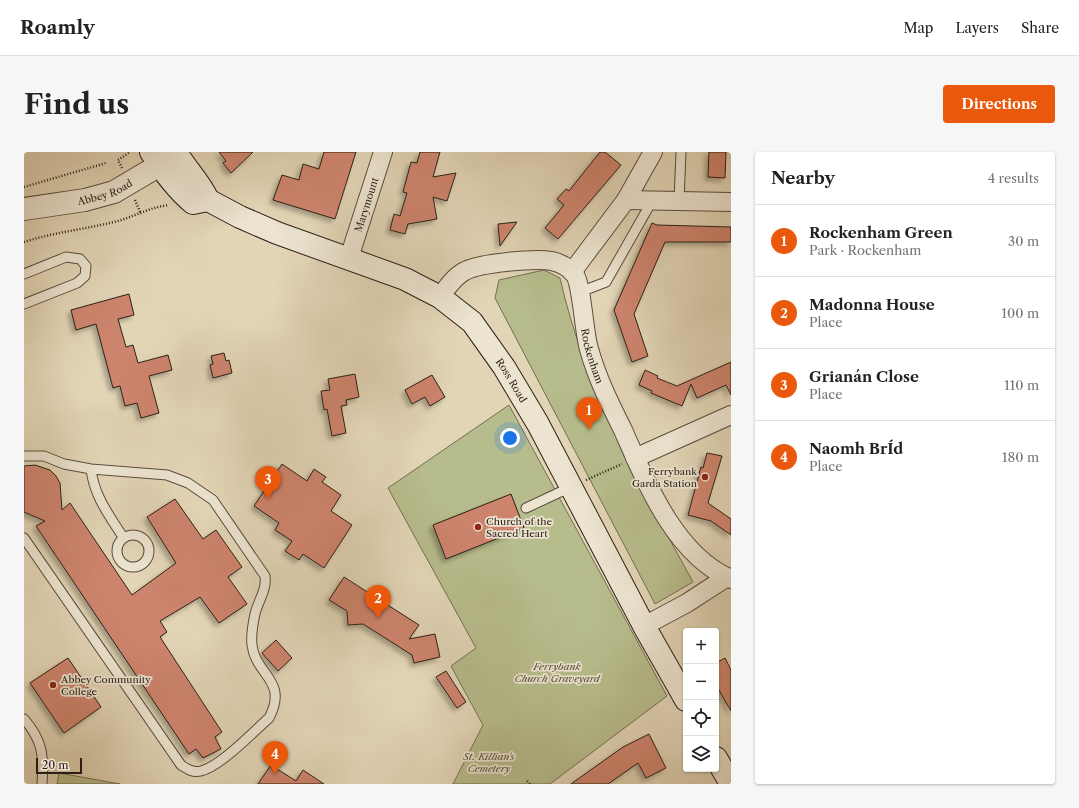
<!DOCTYPE html>
<html lang="en">
<head>
<meta charset="utf-8">
<style>
	:root { --surface:#fff; --page:#f6f6f6; --text:#222; --muted:#767676; --line:#e0e0e0; --accent:#ea580c }
	body { margin:0; font-family:"Libre Caslon Text",serif; background:var(--page); color:var(--text) }
	.controls { position:absolute; right:12px; bottom:12px; display:grid; overflow:hidden; border-radius:4px; box-shadow:0 1px 3px #0004 }
	.controls button { width:36px; height:36px; display:grid; place-items:center; padding:0; border:0; border-bottom:1px solid var(--line); background:var(--surface); color:var(--text); font:20px sans-serif }
	.scale { position:absolute; left:12px; bottom:10px; width:46px; box-sizing:border-box; padding-left:4px; border:2px solid #2c1f17; border-top:0; font-size:11px; line-height:14px; white-space:nowrap; color:#2c1f17; -webkit-text-stroke:3px #ece4d0; paint-order:stroke }
	.you { position:absolute; left:486px; top:286px; width:14px; height:14px; margin:-10px; border:3px solid #fff; border-radius:50%; background:#1a73e8; box-shadow:0 0 0 6px #1a73e833 }
	.badge { display:grid; place-items:center; width:26px; height:26px; border-radius:50%; background:var(--accent); color:#fff; font-size:13px; font-weight:700 }
	.pin { position:absolute; translate:-50% -33px; filter:drop-shadow(0 1px 2px #0008) }
	.pin::after { content:''; position:absolute; top:21px; width:14px; height:12px; background:inherit; clip-path:polygon(0 0,100% 0,50% 100%) }
	.list { margin:0; padding:0; list-style:none }
	h2 { display:flex; justify-content:space-between; align-items:center; height:52px; margin:0; padding:0 16px; font-size:17px }
	h2 small { font-size:13px; font-weight:400; color:var(--muted) }
	.list li { display:grid; grid-template-columns:26px 1fr auto; gap:12px; align-items:center; box-sizing:border-box; height:72px; padding:0 16px; border-top:1px solid var(--line) }
	.list b { display:block; font-size:15px; white-space:nowrap }
	.list p { margin:0; font-size:13px; white-space:nowrap; color:var(--muted) }
	.list em { font-size:13px; font-style:normal; color:var(--muted) }
	.icon { flex:none; width:22px; height:22px; fill:none; stroke:currentColor; stroke-width:2; stroke-linecap:round; stroke-linejoin:round }
	.map { position:relative; flex:none; width:707px; height:632px; overflow:hidden; border-radius:4px }
	header { display:flex; align-items:center; gap:24px; box-sizing:border-box; height:56px; padding:0 20px; background:var(--surface); border-bottom:1px solid var(--line) }
	header strong { font-size:19px }
	nav { display:flex; gap:22px; margin-inline-start:auto; font-size:14px }
	.intro { display:flex; align-items:center; justify-content:space-between; box-sizing:border-box; height:96px; padding:0 24px }
	h1 { margin:0; font-size:28px }
	.button { padding:10px 18px; border-radius:4px; background:var(--accent); color:#fff; font-size:14px; font-weight:700 }
	main { display:flex; gap:24px; padding:0 24px }
	aside { flex:1; background:var(--surface); border-radius:4px; box-shadow:0 1px 3px #0004 }
	.map>svg:first-child { display:block }
	.green { fill:#b7bc8c; stroke:#726e52 }
	.building { fill:#cd846d; stroke:#2c1f17; filter:url(#shadow) }
	.lines { fill:none; stroke-linecap:round; stroke-linejoin:round }
	.service-casing { stroke:#5a4c3f; stroke-width:11 }
	.minor-casing { stroke:#5a4c3f; stroke-width:20 }
	.tertiary-casing { stroke:#5a4c3f; stroke-width:24 }
	.secondary-casing { stroke:#2c1f17; stroke-width:24 }
	.path { stroke:#2c1f17; stroke-width:2.5; stroke-dasharray:1 2; stroke-linecap:butt }
	.service { stroke:#ece4d0; stroke-width:9 }
	.minor { stroke:#ece4d0; stroke-width:18 }
	.tertiary { stroke:#ece4d0; stroke-width:22 }
	.secondary { stroke:#ece4d0; stroke-width:22 }
	.poi-dot { fill:#8f2418; stroke:#ece4d0; stroke-width:1.5 }
	.labels { text-anchor:middle; stroke-width:3.5; stroke-linejoin:round; paint-order:stroke }
	.street-label { font-size:10px; fill:#2c1f17; stroke:#ece4d0 }
	.poi-label { font-size:10px; fill:#2c1f17; stroke:#ece4d0; text-anchor:start }
	.park-label { font-size:10px; font-style:italic; fill:#564e3a; stroke:#ece4d0 }
</style>
</head>
<body>
<header>
<strong>Roamly</strong>
<nav><a>Map</a><a>Layers</a><a>Share</a></nav>
</header>
<div class="intro"><h1>Find us</h1><a class="button">Directions</a></div>
<main>
<div class="map">
<svg width="707" height="632" viewBox="0 0 707 632">
	<defs>
		<filter id="shadow"><feDropShadow dx="-3.5" dy="3.5" stdDeviation="2" flood-color="#0004"/></filter>
	</defs>
	<rect width="100%" height="100%" fill="#e2d5b6"/>
	<filter id="stains"><feTurbulence type="fractalNoise" baseFrequency=".005" numOctaves="4"/><feColorMatrix values="0 0 0 0 .2 0 0 0 0 .09 0 0 0 0 .02 0 0 0 .5 -.17"/></filter>
	<radialGradient id="worn" r=".72"><stop offset=".6" stop-color="#630" stop-opacity="0"/><stop offset="1" stop-color="#630" stop-opacity=".3"/></radialGradient>
	<!-- green -->
	<path class="green" d="M520 118 536 126C561 237 615 331 669 430L631 452 471 146 475 128Z
		M485 253 643 544 526 632H429L459 573 427 514 452 496 364 336Z
		M35 621 96 632H33Z"/>
	<!-- building -->
	<path class="building" d="M195 0H229L207 21 199 11 202 9Z
		M300 0H332L311 67 249 48 258 23 275 28 279 12 295 17Z
		M396 0H416L409 25 432 21 423 49 409 45 413 67 384 72 381 82 366 78 370 62 376 64 383 41 379 40 387 10 393 11Z
		M576 0H581L597 13 534 87 521 76 540 53 533 47 542 37 545 39Z
		M685 0H702L701 26 684 25Z
		M493 70 476 94 474 72Z
		M628 71 633 73 707 75V90H641L610 162 624 204 608 210 590 158Z
		M105 142 110 163 94 167 102 195 109 193 114 211 144 203 148 218 125 224 135 261 117 266 113 251 101 254 96 234 89 236 72 172 52 178 47 158Z
		M200 201 202 209 205 208 208 221 189 226 186 213 189 212 187 204Z
		M707 210V243L702 233 673 246 667 232 658 254 627 241 628 239 615 233 621 218 634 224 633 226 653 234Z
		M331 222 335 245 322 248 323 253 317 254 322 281 308 284 303 257 300 258 297 239 306 238 304 227Z
		M408 223 421 245 406 254 401 245 388 252 381 238Z
		M683 301 698 304 684 351 707 367V383L687 369 664 363 677 315 679 316Z
		M258 312 283 329 290 317 302 325 298 330 317 343 307 359 328 373 300 416 279 402 275 408 261 399 268 389 251 378 255 371 230 354Z
		M11 313 26 318 32 324 36 331 38 358 46 351 108 443 152 411 123 365 151 347 179 387 192 378 218 415 204 425 223 452 195 471 176 445 136 469 143 480 136 485 198 580 191 585 197 597 179 606 172 597 165 602 12 374 21 369 0 360V314Z
		M487 342 500 376 422 407 409 373Z
		M320 425 395 473 385 487 411 482 416 505 390 511 388 503 339 472 324 473 323 459 305 448Z
		M252 488 268 506 254 519 238 501Z
		M44 506 77 555 40 581 6 531Z
		M701 506 707 518V559L692 533V511Z
		M422 519 442 550 433 556 412 525Z
		M625 582 642 616 622 626 614 611 584 632H547L599 595Z
		M247 613 272 629 279 618 300 632H234Z"/>
	<g class="lines">
		<!-- service casing -->
		<g class="service-casing">
			<path id="service" d="M655 49 657 0
				M0 122 42 105 56 107 62 114 61 124 53 131 0 152
				M556 140 582 130 628 49
				M0 304H20L40 312 67 317 143 323 164 331 189 348 241 424C243 438 234 449 231 462 229 471 227 484 228 493 231 523 265 528 245 566 229 580 197 614 177 619 169 621 163 617 157 613L0 386
				M67 317C70 344 85 363 99 385
				M502 356 547 335
				M93 399a16 16 0 1 1 32 0a16 16 0 1 1-32 0Z
				M0 567C19 589 20 604 18 632"/>
		</g>
		<!-- minor casing -->
		<g class="minor-casing">
			<g id="minor">
				<path d="M602 48 707 50"/>
				<path id="s1" d="M325 106 359 0"/>
				<path d="M548 120 602 48 629 0"/>
				<path id="s2" d="M416 145C423 135 431 124 441 119 456 111 511 106 528 109 536 111 546 116 551 123 558 134 560 181 565 197 573 226 586 252 599 278 622 330 651 403 707 427"/>
				<path d="M611 306 707 263"/>
				<path d="M620 474 663 451 703 425"/>
			</g>
		</g>
		<!-- tertiary casing -->
		<g class="tertiary-casing">
			<g id="tertiary">
				<path id="s3" d="M0 57 61 48 90 40 151 4"/>
			</g>
		</g>
		<!-- secondary casing -->
		<g class="secondary-casing">
			<g id="secondary">
				<path d="M127 0C139 19 152 37 169 51L184 48"/>
				<path d="M152 0C162 17 176 30 184 48"/>
				<path id="s4" d="M184 48 216 65 253 81 381 127 416 145 448 170 480 215 514 272 620 474 662 548"/>
				<path d="M692 606 707 632"/>
			</g>
		</g>
		<!-- path -->
		<path class="path" d="M98 16 94 8 106 0
			M0 35 82 11
			M111 48 117 62
			M0 90C31 80 63 77 94 69 111 64 127 55 145 53
			M562 328 598 312
			M503 629 506 632"/>
		<!-- service -->
		<use href="#service" class="service"/>
		<!-- minor -->
		<use href="#minor" class="minor"/>
		<!-- tertiary -->
		<use href="#tertiary" class="tertiary"/>
		<!-- secondary -->
		<use href="#secondary" class="secondary"/>
	</g>
	<!-- markers -->
	<g class="poi-dot">
		<circle cx="681" cy="325" r="4"/>
		<circle cx="454" cy="375" r="4"/>
		<circle cx="29" cy="533" r="4"/>
	</g>
	<g class="labels">
		<!-- street labels -->
		<g class="street-label">
			<text dy="4" stroke="none"><textPath href="#s3" startOffset="83">Abbey Road</textPath></text>
			<text dy="4" stroke="none"><textPath href="#s1" startOffset="56">Marymount</textPath></text>
			<text dy="4" stroke="none"><textPath href="#s2" startOffset="235">Rockenham</textPath></text>
			<text dy="4" stroke="none"><textPath href="#s4" startOffset="363">Ross Road</textPath></text>
		</g>
		<!-- poi labels -->
		<g class="poi-label">
			<text x="673" y="323" text-anchor="end">Ferrybank<tspan x="673" dy="12">Garda Station</tspan></text>
			<text x="462" y="373">Church of the<tspan x="462" dy="12">Sacred Heart</tspan></text>
			<text x="37" y="531">Abbey Community<tspan x="37" dy="12">College</tspan></text>
		</g>
		<!-- park labels -->
		<g class="park-label">
			<text x="533" y="518">Ferrybank<tspan x="533" dy="12">Church Graveyard</tspan></text>
			<text x="465" y="608">St. Killian's<tspan x="465" dy="12">Cemetery</tspan></text>
		</g>
	</g>
	<rect width="100%" height="100%" filter="url(#stains)"/>
	<rect width="100%" height="100%" fill="url(#worn)"/>
</svg>
<div class="controls">
<button>+</button>
<button>−</button>
<button><svg class="icon" aria-label="locate" viewBox="0 0 24 24"><circle cx="12" cy="12" r="6"/><path d="M12 2v4M12 18v4M2 12h4M18 12h4"/></svg></button>
<button><svg class="icon" aria-label="layers" viewBox="0 0 24 24"><path d="M12 4l9 5-9 5-9-5zM3 14l9 5 9-5"/></svg></button>
</div>
<div class="scale">20 m</div>
<div class="you"></div>
<div class="pin badge" style="left:565px;top:278px">1</div>
<div class="pin badge" style="left:354px;top:466px">2</div>
<div class="pin badge" style="left:244px;top:347px">3</div>
<div class="pin badge" style="left:251px;top:622px">4</div>
</div>
<aside>
<h2>Nearby<small>4 results</small></h2>
<ul class="list">
<li><span class="badge">1</span><div><b>Rockenham Green</b><p>Park · Rockenham</p></div><em>30 m</em></li>
<li><span class="badge">2</span><div><b>Madonna House</b><p>Place</p></div><em>100 m</em></li>
<li><span class="badge">3</span><div><b>Grianán Close</b><p>Place</p></div><em>110 m</em></li>
<li><span class="badge">4</span><div><b>Naomh BrÍd</b><p>Place</p></div><em>180 m</em></li>
</ul>
</aside>
</main>
</body>
</html>
